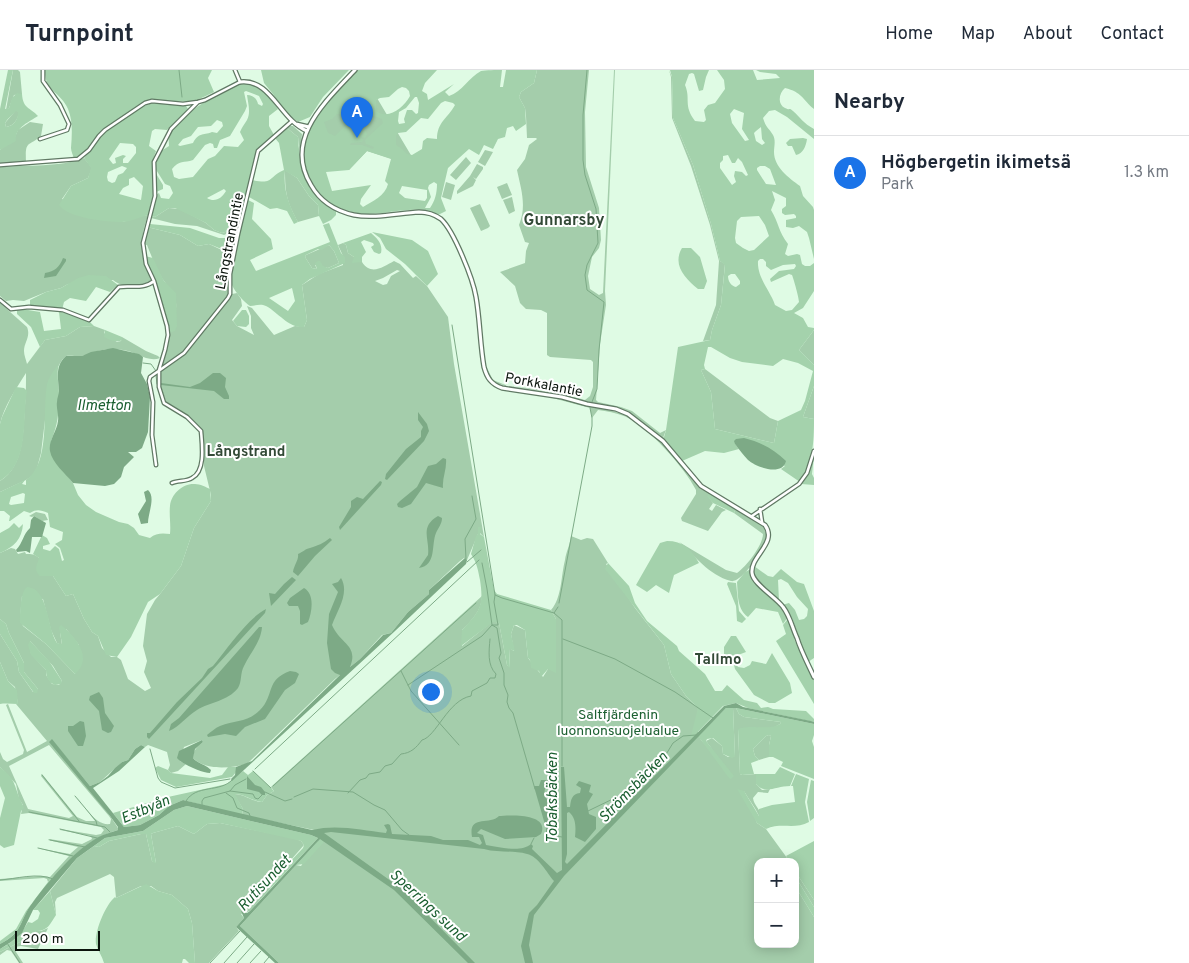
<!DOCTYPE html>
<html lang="en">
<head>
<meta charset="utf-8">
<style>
	:root { --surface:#fff; --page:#f6f6f7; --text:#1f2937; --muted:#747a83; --line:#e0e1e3; --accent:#1a73e8 }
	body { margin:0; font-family:Overpass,sans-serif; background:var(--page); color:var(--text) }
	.controls { position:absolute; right:15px; bottom:15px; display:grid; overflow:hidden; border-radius:10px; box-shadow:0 2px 12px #0003 }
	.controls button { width:45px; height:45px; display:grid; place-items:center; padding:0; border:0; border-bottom:1px solid var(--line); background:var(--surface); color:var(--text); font:25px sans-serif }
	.scale { position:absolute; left:15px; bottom:12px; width:85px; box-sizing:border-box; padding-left:5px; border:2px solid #0b150d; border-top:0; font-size:14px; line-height:18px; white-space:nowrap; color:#0b150d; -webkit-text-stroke:4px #fff; paint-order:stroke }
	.you { position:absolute; left:430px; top:621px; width:18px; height:18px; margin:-12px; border:4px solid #fff; border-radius:50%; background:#1a73e8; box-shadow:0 0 0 8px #1a73e833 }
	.badge { display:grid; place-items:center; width:32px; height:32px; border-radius:50%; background:var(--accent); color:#fff; font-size:16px; font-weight:700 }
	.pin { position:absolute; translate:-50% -41px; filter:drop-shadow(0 1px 2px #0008) }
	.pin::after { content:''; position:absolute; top:26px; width:18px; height:15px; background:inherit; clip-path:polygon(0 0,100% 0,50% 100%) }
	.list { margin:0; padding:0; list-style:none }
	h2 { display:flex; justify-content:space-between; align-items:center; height:65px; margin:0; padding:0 20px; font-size:21px }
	h2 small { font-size:16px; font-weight:400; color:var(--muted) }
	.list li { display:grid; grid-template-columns:32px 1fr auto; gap:15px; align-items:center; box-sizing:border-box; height:75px; padding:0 20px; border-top:1px solid var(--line) }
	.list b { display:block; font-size:19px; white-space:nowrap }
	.list p { margin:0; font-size:16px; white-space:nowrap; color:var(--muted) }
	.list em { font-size:16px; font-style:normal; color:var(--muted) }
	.map { position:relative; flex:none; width:814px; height:893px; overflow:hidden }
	header { display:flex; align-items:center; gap:30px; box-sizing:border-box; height:70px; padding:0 25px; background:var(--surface); border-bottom:1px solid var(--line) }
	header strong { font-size:24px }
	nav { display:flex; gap:28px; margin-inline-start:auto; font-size:18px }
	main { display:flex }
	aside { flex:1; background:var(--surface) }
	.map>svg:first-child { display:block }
	.green { fill:#a4cdab; fill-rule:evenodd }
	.forest { fill:#a4d2ac; fill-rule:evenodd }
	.water { fill:#7daa86 }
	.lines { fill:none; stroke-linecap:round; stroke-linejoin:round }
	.stream { stroke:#7daa86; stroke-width:1 }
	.minor-casing { stroke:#607964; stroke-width:5 }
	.tertiary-casing { stroke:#607964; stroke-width:5.5 }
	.minor { stroke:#fff; stroke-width:2.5 }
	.tertiary { stroke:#fff; stroke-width:3 }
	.labels { text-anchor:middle; stroke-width:4; stroke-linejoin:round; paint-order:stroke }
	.street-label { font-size:14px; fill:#0b150d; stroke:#fff }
	.park-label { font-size:14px; fill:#1d6132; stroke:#fff }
	.water-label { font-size:15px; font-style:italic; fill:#195e2f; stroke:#fff }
	.neighbourhood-label { font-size:15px; font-weight:bold; fill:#324936; stroke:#fff }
	.quarter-label { font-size:16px; font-weight:bold; fill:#324936; stroke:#fff }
</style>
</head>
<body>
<header>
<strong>Turnpoint</strong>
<nav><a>Home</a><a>Map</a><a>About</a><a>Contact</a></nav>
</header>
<main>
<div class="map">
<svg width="814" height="893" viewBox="0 0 814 893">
	<rect width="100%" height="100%" fill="#dffbe4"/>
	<!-- green -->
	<path class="green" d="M13 0H18L20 2 22 24 14 25 9 38 6 40Z
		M537 0H589L585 42 586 97 599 138 601 170 599 178 592 187 588 206 590 219 599 225 603 223 614 0H615L605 221 606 235 600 274 596 330 598 332 621 337 632 341 660 363 666 360 663 368 629 343 618 338 585 332 551 322 497 314 490 309 486 300 480 256 486 296 493 310 508 316 546 320 585 330 590 326 593 317V292L591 290 550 287 547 285V243L541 240 526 239 520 233 515 216 500 202 525 193 526 181 529 173 525 172 519 155C527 136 521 119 517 100L525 89 529 75 537 69 536 68H527L526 46 525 38 519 27 521 22 534 13Z
		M669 0 672 7 673 48 693 95 711 154 720 191 725 194 721 235 712 260 710 270 703 271 716 235 719 191 710 155 691 96 672 48 671 7Z
		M377 28 418 97 367 81 349 100 343 94 315 61 324 50 332 45 374 34Z
		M16 40 19 42C18 49 14 56 6 57L5 53Z
		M30 52 43 54 41 66C28 77 25 70 26 92L0 94V80L15 67 18 60Z
		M290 56H293L302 64 300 83 298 67 287 58Z
		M485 80 493 82 485 96 478 92Z
		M466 87 471 93 456 110 450 105Z
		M84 88 92 98 88 108 71 116 62 129 123 152 137 147 148 145C139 171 140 186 152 210 144 220 122 218 113 210L68 214 61 218 46 222 24 231 13 230 6 231 0 226V97C23 95 64 97 84 88Z
		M477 94 483 97V99L476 109 473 107 476 110 473 116 457 124V121L470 106Z
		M285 100 297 108 309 126 318 135 319 146 298 152C287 132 285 124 285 100Z
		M446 112 455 115 451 130 442 127Z
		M507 113 512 125 502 129 497 117Z
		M512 127 515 141 509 144 503 130Z
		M480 134 490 156 488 158 481 161 470 138Z
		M169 138 180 139 206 153 214 160 222 163 238 158 224 165 197 156 175 154 151 148V146L155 147Z
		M147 157 180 165 198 176 209 174 226 182 230 219 229 225 222 236 232 224 237 223 241 229 242 236 232 250 237 256 254 265 251 258V246L247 236 252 238 274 265 295 256 304 257 307 250 302 215 319 204 343 195V186L338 175 343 173 346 175 348 183 354 187V192H362C371 206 383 197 394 191L400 194 413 208 416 206 427 216 448 247 454 294 484 467 478 461V464L467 490 464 488 460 491 429 520V524L408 542 391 563 382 565 360 589 335 609 247 694C231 698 206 701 193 688 193 680 197 677 203 672L202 670 184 677 180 691 186 694 178 701 171 703 168 700 170 695 167 682 148 675 145 677 141 675 135 679 128 690 122 692 100 712 90 716 52 670 110 746 118 758V760C88 769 73 785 54 808H51L48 812 47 809 44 808 0 811V809L41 806 50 807 69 786 37 778 70 784 78 777 48 770 49 769 82 774 92 769 91 766 60 760V759L96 765 101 764 104 760 101 757 29 743 21 744 23 735 19 729 16 714 0 697V682L3 689 7 692 23 684 24 680 6 635 8 634 27 682 47 671 16 634H18L15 617 8 611 0 592V564L17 591 19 602 33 622 38 619 24 602V593L9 563 6 554 0 549V483L11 478 15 479 18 484 25 482 26 484C31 484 35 484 39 488L40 506H53L66 526 73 524 84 549 92 562 98 566 102 578 111 587H117L121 590 128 609 145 621 151 618 144 602 147 591 143 576 147 544 155 530 160 524 181 496 194 458 211 431V425L204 396 202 360 182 342 166 332 159 311 160 302 176 239C177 224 173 223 164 211 158 203 151 185 147 175L143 174ZM397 200 400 201 391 206 387 214 383 215 375 211 383 208ZM22 526 43 529 51 560 57 573 62 575 60 562 66 559 79 575 75 604 46 574 23 556 20 547ZM30 571 53 596 62 611 59 615 52 614 46 605V600L31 584ZM49 675 109 746 111 749 110 754C95 756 84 735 75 725L95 751H86L77 747 42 704 41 706 73 746 69 748 28 739 9 696Z
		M329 175 334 181 339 193 328 198 315 195 317 199 312 198 305 187 306 185Z
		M0 233 27 257C31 267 24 272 24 281 24 285 26 290 27 294L45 270 66 266 80 257 94 256 105 260 104 263 117 272 121 271 122 267 146 281 158 286 160 288C148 293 135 281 123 280 105 277 99 281 82 286 77 287 72 285 66 286L62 290 48 313 45 350 41 383 37 398 32 406 26 410 0 422V411C25 396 23 360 25 335 26 324 26 314 26 303 16 319 4 336 0 354Z
		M814 260V295L799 280Z
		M705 299 770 348 778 351 774 373 715 359 711 322 701 300Z
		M814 316V349L803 347Z
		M545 326 563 328 627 345 662 372 694 411 710 423 708 426 713 433 709 439 712 441 716 435 726 440 722 442 708 461 682 451 681 448 696 424V420C685 398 647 355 624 346 616 343 607 341 598 340L592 348 590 338Z
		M736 438C744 445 764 451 767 461 770 472 742 514 731 511 708 505 696 486 679 472L726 500 737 503C746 497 763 475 763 464L734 443Z
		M36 442 45 444 48 450 42 451 34 446 32 447 29 446Z
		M571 466 581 470 587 468 593 469 608 493 606 494 635 538 664 575 671 604 686 626 698 638C698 657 693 669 712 679L706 671 712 668 722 676 723 684 728 687 735 686 733 638H736L739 644 744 647 781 652 780 654 773 658 738 660 740 704 742 705 756 704V714L762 720 770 719 768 723 758 722 753 728C754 736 760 738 761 746H759C755 737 749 730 744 721L757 753 766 759 790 792H758V874H795V816L814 847V893H279L240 856 296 795 301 796 324 762 242 745 243 739 234 724C244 724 251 731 262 732L267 725 274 721 271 717 273 715 482 526C482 540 472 550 462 560V576L493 551 499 553 507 595 510 597 509 578 514 581 511 564 514 555 525 560 528 588 543 607 548 599 556 549 551 540C562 528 561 505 565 490 566 482 570 475 571 466Z
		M769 665 771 666 769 675V687L759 690 755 686 753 679 766 666Z
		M220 753 293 768 301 771 304 775 268 816 271 818 250 841 241 844 244 848 236 857 239 861 209 893H195L192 853 188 839 172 825 158 821 151 816H141L116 828 114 807 110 804 57 828 55 832 56 845 50 821 77 788 94 776 99 777 109 771 141 764H146L152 791 156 793 151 764 153 763 178 756 194 764 207 754Z
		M795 801 814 830V837L795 806Z
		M48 858 38 879 21 876 15 877 16 882 23 893H19L11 881 7 880 0 885V882L22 871 38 872 39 868 35 863 36 860 41 861Z"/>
	<!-- forest -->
	<path class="forest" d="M8 0H13L5 39 9 38 12 28 17 23 22 24C23 39 30 37 38 46 29 52 14 58 16 71L0 80V39ZM16 41 18 42C18 49 14 56 6 57L5 53C8 48 12 45 16 41Z
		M45 0H212L208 8 214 22 193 32 153 30 137 36 103 60 88 79 80 86 74 89C73 85 71 81 71 78 72 65 73 51 68 39 61 22 44 21 45 0Z
		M261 0H349L323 27 310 47 298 52 284 42 273 24 264 13Z
		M357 0H437L425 13 422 21 427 24 428 30 454 14 445 22 449 26C462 22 469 7 481 1 486 0 496 0 502 0L500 17H503L506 0H537L534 13 521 22 519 27 525 38 526 54 516 61 513 56 507 58 505 67 498 69 493 79 484 75 479 85 469 79 448 98 441 128 446 141 438 145C412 132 383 148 356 143 338 140 322 130 313 114 286 70 328 29 357 0ZM402 17 406 18 409 21 410 26C403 38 389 50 376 41V30L380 28 389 27 398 19ZM415 27H417L419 33 418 43 416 44 412 40H407L404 49 405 53 399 54 398 51 399 42 406 38ZM445 31 453 33 455 35C448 48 437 52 437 69L427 68 423 71 422 79 412 85 407 84 402 79 396 75V66L398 63 406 62 421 48 428 49 441 33ZM365 43 382 49 383 53 365 70 366 74 374 77 373 79 362 75H350L351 73 362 72 363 70 361 67 365 68 367 64 365 60 360 61 353 57 356 44 361 45ZM337 44H341L347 54 335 66 328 63 324 52 332 49ZM367 81 391 89 385 111 388 114C385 126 373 131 363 137L360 134 361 129 371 115 332 121 326 102 349 100ZM434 112 437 114C437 123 435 131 430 138H425L431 127 428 118 429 115ZM402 116 427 120V128L425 131 405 128 399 123Z
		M670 0H709L706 7 703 20 699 21 694 4 692 3 689 4 685 15C691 29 683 35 695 51L704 52 706 50 704 40 708 35 715 33 725 19 724 10 717 0H753L757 10 780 8 776 4 760 2 756 0H814V39C802 29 802 22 785 18 779 23 777 34 785 38 791 41 788 37 793 41 801 48 803 53 814 59V69L787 47 775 40 769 41 763 48C766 58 769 58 773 65 776 70 774 77 774 82 774 97 789 108 800 116L803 126 813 137 814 140V221L803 238 794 243 803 248 808 257 814 258V260L799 280 814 295V316L803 347 814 349C814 373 813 392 800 412L781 399 785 396 735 374 739 379 724 383 705 381 682 391 662 368 664 367 666 360 678 277 710 270 712 260 721 235 725 195 720 191 711 154 693 95 673 48 672 7ZM734 39 744 43 742 59 749 70 745 71 732 53 730 44ZM761 57 762 69 765 73 762 75 756 71 754 63 756 61ZM728 85 732 93H735L738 88 742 92 748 105 746 106 742 102 735 101 734 106 736 112 732 115 720 98V93L723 90V86ZM760 96H765L770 99 776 115 766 114 757 100V98ZM772 121 786 128V136L782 139V143L785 145 794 144 796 146V148L786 150V157L793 158 799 156 807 162 809 168 814 189V193L810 196H805L802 194 800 185 797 184 788 186 785 184 788 174C778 161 779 153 771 140L775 130ZM759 146 765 155 769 166 754 180 749 181 743 178 736 173 735 168 737 151 741 147ZM760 189H763L766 192V196L771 200 783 195 795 194 796 196 794 199 779 201 770 209 771 212 789 204 792 205C794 210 799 228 799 232L792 240 786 241 775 235C770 220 757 208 758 191ZM731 204H735L740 211V214L736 217C731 216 728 211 728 206ZM708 277H711L730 288 742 292 773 296 783 289 798 293 813 301 805 331 801 340 778 351 774 373 715 359 711 322 701 300 705 299 704 295Z
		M240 13C260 14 267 23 278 39L269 46V56L274 65 284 57 272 69 257 79 238 158 222 163 214 160 206 153 175 138H169L155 147 151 146 156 125 159 123 161 128 169 129 173 123 170 116 165 114 155 98 158 83 169 76C169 72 168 68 169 64 178 45 221 21 240 13ZM246 21 259 26 263 34 262 36 258 34C257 29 253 25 247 25 248 33 251 42 247 50 244 55 242 57 240 62L244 70 238 77 224 76 215 86 208 89 193 107 179 109 174 107 172 99C179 90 184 93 193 90L205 75 210 73 213 74 214 78H217L220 70 230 66 245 41 247 36 244 22ZM217 50 222 52 223 56 217 63 212 62C202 66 199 62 193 73L180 76 178 75 183 69 191 66 198 57 211 56ZM224 119 226 121C222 128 215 133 207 128Z
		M152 33 186 36 188 39 167 60 155 59 152 61 149 76 156 81 152 92 154 124 153 133 148 145C140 147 130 152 122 152 106 152 68 148 59 135L71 116 88 108 91 98 84 88 104 62 137 39ZM120 73 133 74 136 77V83L128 93H123V89L126 86 123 85 115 88 116 93 113 94 109 89ZM122 96 127 98 123 103 118 105 115 112 112 113 108 111 107 107 108 102ZM134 107 143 116 141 130 119 124 123 118 129 115V109Z
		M287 58 298 67C299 71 298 75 299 79 303 109 311 124 336 141V145L331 150 323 154 319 146 318 135 309 126 297 108 285 101C283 120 289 135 298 152L294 154 287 141 277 138 270 139 249 127 252 110C274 115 268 107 284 100L279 73 275 68Z
		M803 68 807 69C806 76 803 84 796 85L792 76H788L786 73 790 69Z
		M155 102 163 115V119L156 122Z
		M248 130 254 133 252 149 271 169 273 179 250 190 256 201 330 172 323 155 329 153 341 183 345 187V193L310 209 302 215 307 250 304 257C288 258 279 243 266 236 260 233 255 236 250 236 244 232 235 222 232 215 228 206 243 139 248 130ZM329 175 334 181 339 193 328 198 323 196 320 191H318L315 193 317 199 312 198 305 187 306 185 318 179 322 180ZM292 218 295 231 288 241 269 228Z
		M150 154 190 158 219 168H232L235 172 228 206 227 184 224 180 209 174 198 176 180 165 147 157Z
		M372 162 412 170 428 181 438 204 427 216 405 194 386 179 380 168Z
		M371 163C377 168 383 174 381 183L379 184 374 182 371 177 374 175 373 173 364 170 361 172 366 182 362 187V192L352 193 354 187 348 183 346 175 343 173Z
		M682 178H691L700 187 707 211 704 219H698C685 208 672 195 682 178Z
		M145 186 153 188 164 211 176 223 177 256 175 261 169 263C167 236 152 212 145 186Z
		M89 205 106 206 118 215 110 222 96 217 86 231 70 228 64 232 62 240 30 236V230L46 222 61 218 78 208Z
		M22 239 40 242 44 261 61 259 59 242C70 242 87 248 94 256L80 257 66 266 45 270 40 277 31 257 17 244V240Z
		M242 240H246L249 246V254L246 257 237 256 233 251Z
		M105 260 122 267V270C118 273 109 270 104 267Z
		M59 294C56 304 59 314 59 324 59 343 58 354 51 371L65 403 73 413 78 425 86 435 96 442 119 452 128 454 134 458 139 465 150 468C156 463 162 463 170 464 171 454 169 445 170 436 171 424 183 413 195 414 200 414 206 417 210 419L211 431 194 458 181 496 160 524 148 532 131 567 117 587 106 585 98 566 92 562 84 549 73 524 66 526 53 506H40C33 499 37 496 39 488L33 484 42 465 47 468 50 474 43 476V479L50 481 55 476 59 479 62 491 64 490 60 478 55 474 62 470 63 462 50 457 48 443C40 440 37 439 30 443L24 441 10 451H9L10 446 4 441H0V422L25 410 22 414 26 415V410C51 393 42 340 47 314 49 307 54 300 59 294ZM23 423 25 424 24 433 11 435 9 434 11 427Z
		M16 317 24 318 27 321C22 350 30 393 0 411V354L2 347Z
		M814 386 812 404 814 408V415L801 414 807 407Z
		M710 423 736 438 734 443 713 433 707 426Z
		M14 453 19 458 23 454C22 469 14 477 0 483V463L9 458Z
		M478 457H481L480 464 484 467 494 520 497 524 551 540 556 549V603L548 599 541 607 539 601 531 598 530 590 528 588 525 560 517 555H514L511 564 515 581 509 579 510 598 507 595 499 553 493 552 461 576 462 560C480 541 484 536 480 510 478 500 477 493 471 484L476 466 478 464Z
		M667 471C683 471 691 479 699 493L674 505 669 523 656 515 647 522 636 515 660 473Z
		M608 493 629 516 635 533 647 551 677 576 679 581 705 604 715 621H722L727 615 744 630 757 633 761 638 768 637 773 639 806 641 814 649V652L748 638 736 633 723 636 690 670 698 638 686 626 671 604 664 575 605 499Z
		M754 496 768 506 773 507 781 499 797 512 804 514 814 541V588L808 592 792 548 782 535 789 533 795 540 799 550 804 549 807 546 808 539 797 527 788 513 781 509 778 510 779 531C769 521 751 512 754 496Z
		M751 499 752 509 773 527 788 547 783 554 778 542 756 538 748 547C737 539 738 525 737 512L745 502Z
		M728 512 736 513 739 541 746 549 742 553 737 551 736 536 727 514Z
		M27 517C49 518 47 559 57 573L62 574 59 557 61 555C75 566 94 588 75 604L46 574 20 553C20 544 20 522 27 517Z
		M0 549 6 554 9 563 24 593V602L38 619 37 623H34L19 602 17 591 0 564Z
		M787 550H789L795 571 814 610V634L776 571 786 564 783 555Z
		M731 566H736L746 582 738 585 736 594 738 597 744 598 750 595 752 591 766 594 772 583 790 613 792 623 775 633H769L754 625 735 599 733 591 724 584V577Z
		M30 571 49 591 62 611 61 614 55 615C48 612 46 607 46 600L31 585 28 575Z
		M0 592 8 611 17 620 18 634C12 634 6 633 0 634Z
		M726 638H733L735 686 732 688 723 684 722 676 713 668 707 669 706 671 734 706 731 709 729 708 698 666Z
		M736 638 814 654V665L812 671 814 677V709L781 696 783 692 773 687H769V675L771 666 769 665 766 666 753 679 755 686 759 690 751 693 754 704 742 705 740 704 738 659C752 654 767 661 780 654L781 652 744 647 739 644Z
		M158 696 168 700 171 703 210 708 222 705 228 697H236L237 701 232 707 176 717 161 710 155 698Z
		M0 697C14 709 13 710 19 727 20 731 23 734 24 738L21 741 14 775 4 778 0 775V748L5 728 0 716Z
		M780 697 795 704 790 716C776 716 765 725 756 714V704H775Z
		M243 701 248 705 253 701 274 721 267 725 262 732C252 731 244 724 235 724L243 739 242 745 183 730 169 736 159 745 140 755 124 757 113 743 168 727 227 714Z
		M796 704 809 709 805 732 809 752C795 760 781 752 766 759L757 753 737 719 744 721 759 746V739L772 735 795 732 793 716H791Z
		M811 710 814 711V748L810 751 807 732Z
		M187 736 311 765 318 768 271 818 268 816 269 814 303 778 304 775 301 771 220 753 207 754 194 764 178 756 153 763 151 764 156 793H154L152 791 146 764H141L109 771 99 777 94 776 105 768 143 761 174 740Z
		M320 769 324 772 304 794 296 795Z
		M814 771V830L795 801V792H790L786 786Z
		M795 806 814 837V847L795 816Z
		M51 808H54C47 817 39 825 32 833 20 851 22 863 0 874V871L16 859 26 841Z
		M146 814 158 821 172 825 188 839 192 853 195 893H189L185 889H183L182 893H104C102 886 98 881 96 874 94 862 106 834 115 827L116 828Z
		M50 821 56 845C50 854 48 861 36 861L35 863 39 868 38 872 31 876 22 871 0 882V879C13 872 21 865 28 852L32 853 38 849 40 843 38 840H33Z"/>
	<!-- water -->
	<path class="water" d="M63 188 66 189V191L56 206 44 208 45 203C55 201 59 198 63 188Z
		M113 278 139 284 143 287 141 303 147 314 150 327 148 362 142 378 136 382H128L134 387 124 397 121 407 114 414 105 416 73 413C66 404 52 393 50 381 48 371 57 361 58 351 59 345 56 338 57 332 57 328 59 324 59 321 58 307 55 296 66 286H82L91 282Z
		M213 303H220L226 308 225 317 229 326V329H224L214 321 161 315V313L190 317 200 313Z
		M418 342 427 354 429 361 424 371 387 410 385 409 386 404 406 379 421 367V361L423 357 418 350Z
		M744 368C760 372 774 379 786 391 782 407 756 397 748 390 743 385 739 379 735 374L734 371 736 369Z
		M443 388 446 389C447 399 442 408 443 418L426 413 411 434 402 438 398 437 397 434 400 431 417 417 428 396 436 394Z
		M380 411 382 412 381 415 340 460 339 457 351 437V431L357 427 363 429Z
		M148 420C156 427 148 443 148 453L141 454 138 444 146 431 144 422Z
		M34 446 46 453 42 467H32L30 483 26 481 17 482 16 480C23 473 23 464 30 458L31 450Z
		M438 446 442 448C442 454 438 458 436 463 431 475 437 495 419 498L428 485C430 469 419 457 438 446Z
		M330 468 332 470 315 486 298 506 293 502C294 495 299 490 298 484 303 482 305 479 310 478 319 475 322 474 330 468Z
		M465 488 467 490 466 494 395 561 232 711 231 709 235 705 236 697 252 691 340 605 335 603 331 599 327 573 329 544 338 522 332 514 338 512 341 508C350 523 337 541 332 555 340 574 359 575 350 597L360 589 383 565 391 563 408 542 429 524V520Z
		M292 507 296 510 271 536 269 523 275 524 284 514Z
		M304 518C315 524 312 542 308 552L302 555 300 554V541L298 536H289L287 533 290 528Z
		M266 539 265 543 149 669 147 667V663H150L177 632 202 608 208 599 213 596C227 579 247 549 266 539Z
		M259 557H262C261 572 250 583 244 596 240 603 242 612 238 618 228 631 210 632 197 640 187 646 179 657 169 661L171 654 179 648Z
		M290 601 296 602 299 604 295 613 285 620 265 649 245 657 236 666 225 664 208 667 207 665C211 662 215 658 220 656 235 650 247 653 260 640 275 625 265 610 290 601Z
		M99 622 103 628 105 643 114 656 111 662 108 663 102 660 99 641 89 630 90 626Z
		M736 633 743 637 811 651 814 652V654L736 638H726L564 806 534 845 529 875 533 893H525L521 876 529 843 537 835 554 811C547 803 538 786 527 784 513 780 498 783 484 779L331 762 324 763 402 819 475 893H468L394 820 320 769 240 856 279 893H275L236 857 244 848 241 841 247 843 250 841 318 768 311 765 187 736 174 740 143 761 105 768 77 788 33 840 22 863 11 872 0 879V874C24 862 19 850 33 832 50 810 77 776 103 765 108 763 113 762 118 760V757L110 746 49 672 52 669 90 716 100 712 108 706 115 698 122 692 128 690 135 679 141 675 145 677 119 701 93 718 124 757 140 755 159 745 169 736 183 730 312 760C336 754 362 760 386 763L387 760 384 755 388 754 390 755 392 764 431 766 443 770H468L480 775 482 773 479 767H472C468 744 489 756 499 746 510 745 550 743 541 764L536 767 505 769 481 759 477 763 483 765 486 775C500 777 521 783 531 774L533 776 532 779 557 803 562 800 561 697H564L567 737H570C571 729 572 724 580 723L581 718 576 715 579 711 591 715 589 722 593 724 587 734 589 744 596 747V759L585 772 575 767C576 757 576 748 569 742L567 743V784L565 792 567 794 724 636Z
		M80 651 84 652 86 666 83 676H78L68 661V656H73Z
		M202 670 203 672 195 679 193 688C198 694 205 694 211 700L210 703C202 703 182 694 177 688L179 681Z
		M247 706 255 715 261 717 265 722V725H262L259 722 247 719Z
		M541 710H548L551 714 549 718 545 719 544 725 548 731 555 732C557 740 555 746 555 753L551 756 550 764H546V758L535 720 534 716H539Z"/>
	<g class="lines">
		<!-- stream -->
		<path class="stream" d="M179 0 182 27
			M587 0 583 45V90L585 105 596 139 598 173 587 195 585 205 587 220 604 232 599 280 597 319 592 332
			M452 255 495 525 502 528 554 543
			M143 293 151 294 156 301
			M156 305 157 314
			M466 489 465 469 476 449 472 426
			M467 492 481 480
			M482 493 487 519 492 555 497 558 501 583 499 588 504 603V615L508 625 507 632 509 638 513 643 535 719
			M559 533 592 356V348L590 338
			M558 537 554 543 562 550V696
			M563 569 615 589 675 622 713 648
			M401 601 411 621 459 675
			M408 615 482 566 492 555H498L494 532 495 525
			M150 679 158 708 161 712 175 718 230 709
			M255 699 479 490
			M253 701 271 718
			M42 705 79 751
			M273 716 476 533
			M230 721 253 724 255 728 258 729 262 725
			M265 722 285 731 292 729
			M226 723 233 728 237 738 249 743 250 746
			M348 723 360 710 366 708 369 704 380 702 385 696 392 694 401 684C411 683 416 678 422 670 436 667 448 630 471 626L472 621 487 613 490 608H495L496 604C487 595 489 581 490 569
			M75 726 96 751 97 755
			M294 727 313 719 353 722 374 735 385 740 402 760 409 765
			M186 731C196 714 220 723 232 710
			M202 736V731L204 728 230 721 235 715 246 709
			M588 741 621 725 641 708 650 693 665 686 673 673 683 666 696 665
			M29 742 105 757 110 762
			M60 759 97 768
			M549 763 551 765 562 767
			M50 770 85 777
			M531 774 534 768
			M38 778 73 786
			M0 810C16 809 38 802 53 809
			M7 873 20 893
			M210 893 240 861
			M224 893 247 867
			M237 893 254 874
			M250 893 261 881
			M264 893 269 887"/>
		<!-- minor casing -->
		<g class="minor-casing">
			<path id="minor" d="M40 69 67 60 69 54 60 35 43 11V0
				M0 95 78 89 89 80 99 66 105 60 145 33 152 31 183 34 198 32 205 30 240 12 235 0
				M154 211 167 256 168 265 165 280 159 300V317L164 333 187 347 201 361C202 374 206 401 192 408 186 412 178 410 172 413
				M0 230 11 239 29 237 63 240 89 250 119 217C131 215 143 220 154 211L146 194 143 173 155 126 154 92 171 59 198 32
				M156 395 152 365 153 332 149 311 150 307 184 283 228 228 230 224V204L238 164 258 81 291 52
				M760 439 762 452
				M752 446 799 414 807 403 814 381"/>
		</g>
		<!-- tertiary casing -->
		<g class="tertiary-casing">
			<path id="tertiary" d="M355 0C326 31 283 69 311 115 320 131 336 141 354 145 374 149 399 143 419 142 427 142 434 144 441 149 454 161 473 209 476 227 480 250 480 274 484 297 487 308 491 314 502 318L562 327 587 334 616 339 628 344 663 371 701 416 765 455C778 473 750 486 752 503 753 514 776 527 783 537 790 546 792 557 797 568 801 581 808 594 814 607
				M240 12C271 8 280 50 307 61
				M296 54 309 57"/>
		</g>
		<!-- minor -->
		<use href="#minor" class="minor"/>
		<!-- tertiary -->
		<use href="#tertiary" class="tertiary"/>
	</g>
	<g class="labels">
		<!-- street labels -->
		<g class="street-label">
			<text transform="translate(229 171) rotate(-79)" y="5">Långstrandintie</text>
			<text transform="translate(544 314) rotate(11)" y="5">Porkkalantie</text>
		</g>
		<!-- park labels -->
		<g class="park-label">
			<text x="618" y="649">Saltfjärdenin<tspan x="618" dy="16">luonnonsuojelualue</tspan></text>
		</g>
		<!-- water labels -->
		<g class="water-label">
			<text x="104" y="340">Ilmetton</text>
			<text transform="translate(633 717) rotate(-46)" y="5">Strömsbäcken</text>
			<text transform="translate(552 728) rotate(-90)" y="5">Tobaksbäcken</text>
			<text transform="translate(145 739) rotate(-23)" y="5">Estbyån</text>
			<text transform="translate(264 813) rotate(-47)" y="5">Rutisundet</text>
			<text transform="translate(428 835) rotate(43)" y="5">Sperrings sund</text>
		</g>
		<!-- neighbourhood labels -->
		<g class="neighbourhood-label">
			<text x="246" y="386">Långstrand</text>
			<text x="718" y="594">Tallmo</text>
		</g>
		<!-- quarter labels -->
		<g class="quarter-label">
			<text x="564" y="155">Gunnarsby</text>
		</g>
	</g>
</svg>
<div class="controls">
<button>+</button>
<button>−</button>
</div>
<div class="scale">200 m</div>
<div class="you"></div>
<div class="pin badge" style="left:357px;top:68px">A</div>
</div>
<aside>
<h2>Nearby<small></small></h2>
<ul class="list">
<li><span class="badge">A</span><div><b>Högbergetin ikimetsä</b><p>Park</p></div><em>1.3 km</em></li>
</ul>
</aside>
</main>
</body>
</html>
